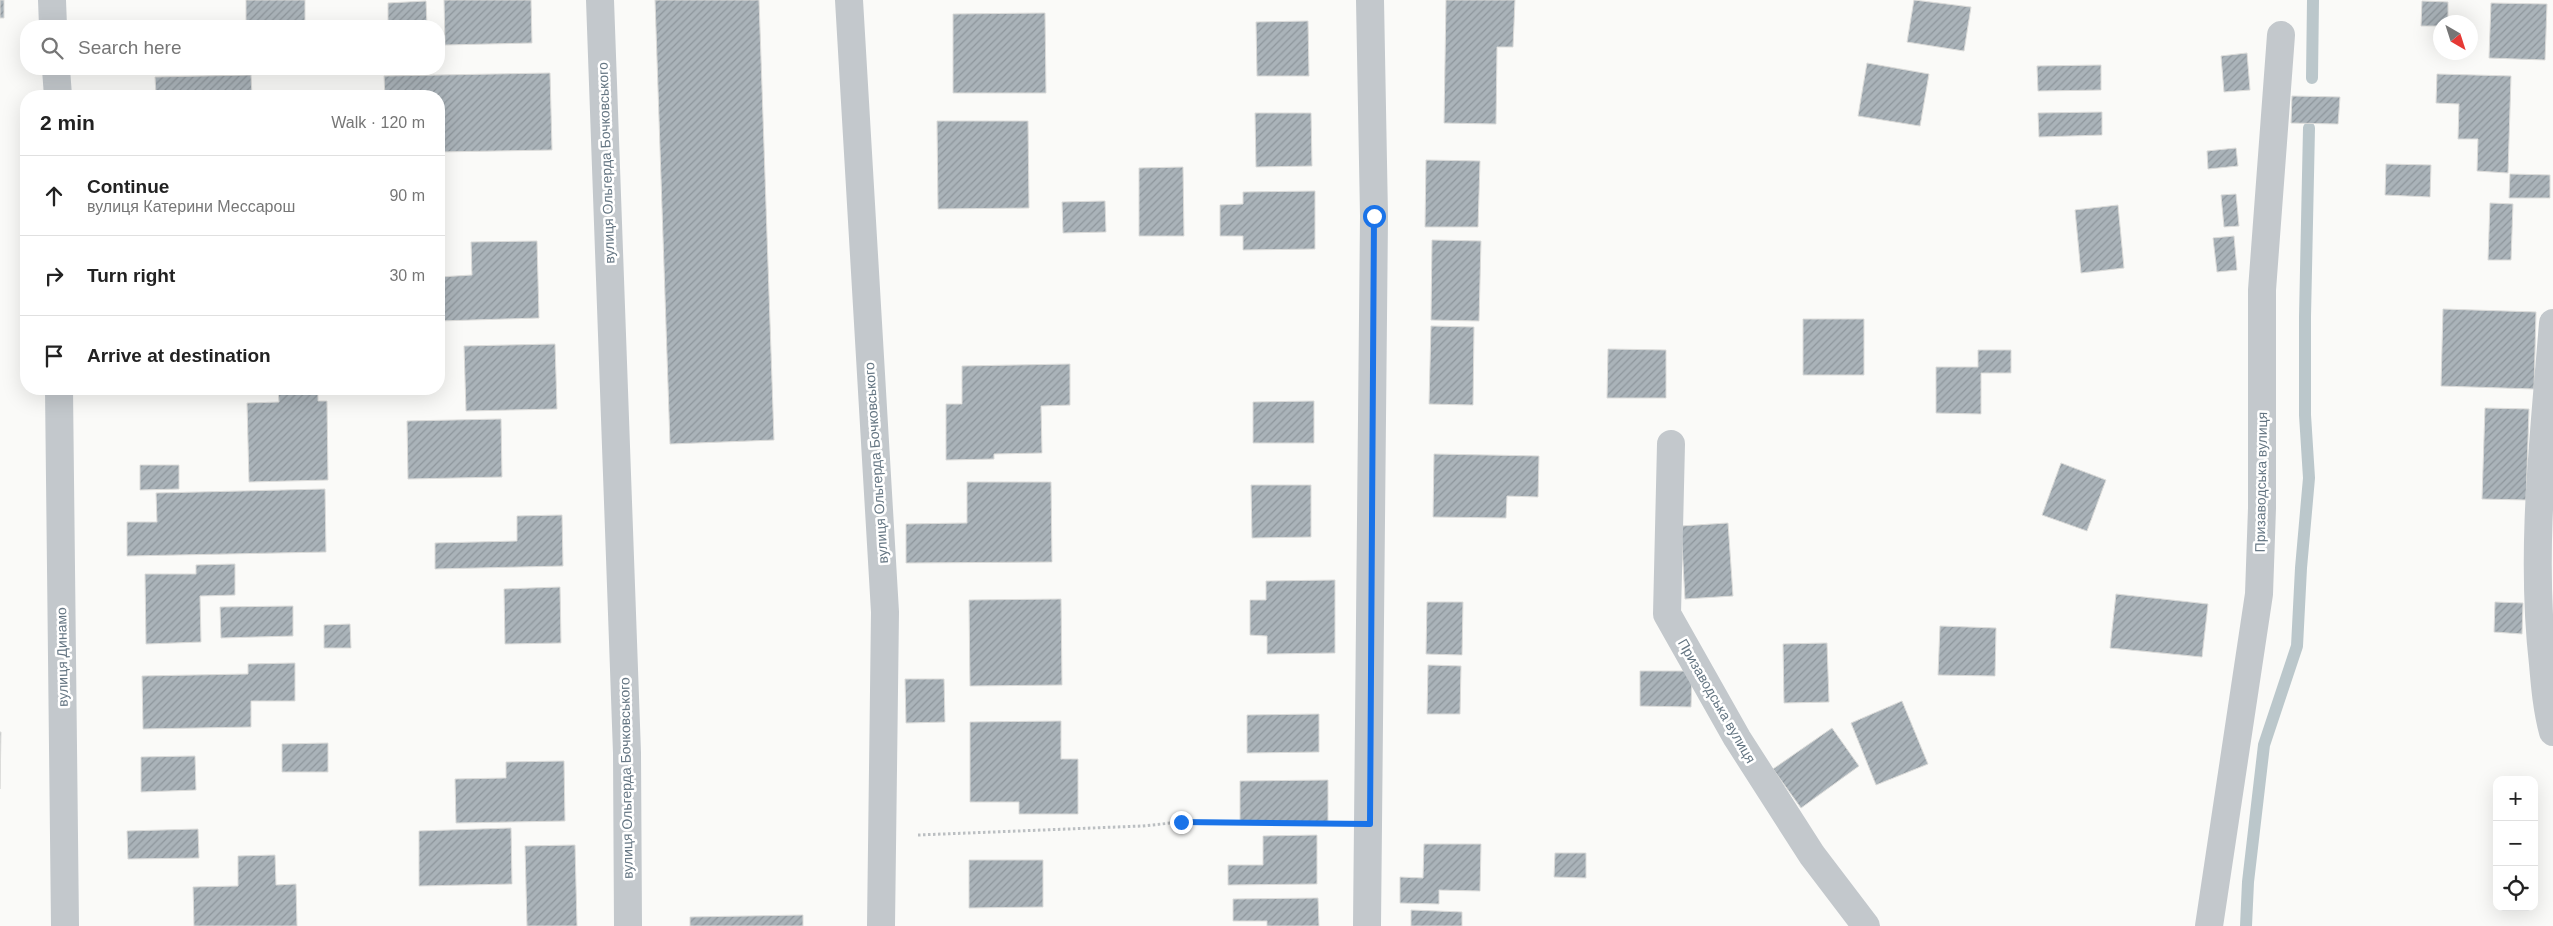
<!DOCTYPE html>
<html lang="en">
<head>
<meta charset="utf-8">
<style>
	:root { --surface:#fff; --page:#f6f6f6; --text:#222; --muted:#767676; --line:#e0e0e0 }
	body { margin:0; font-family:Helvetica,sans-serif; background:var(--page); color:var(--text) }
	.controls { position:absolute; right:15px; bottom:15px; display:grid; overflow:hidden; border-radius:10px; box-shadow:0 5px 20px #0002 }
	.controls button { width:45px; height:45px; display:grid; place-items:center; padding:0; border:0; border-bottom:1px solid var(--line); background:var(--surface); color:var(--text); font:25px sans-serif }
	.compass { position:absolute; left:2433px; top:15px; width:45px; height:45px; border-radius:50%; background:var(--surface); box-shadow:0 5px 20px #0002; rotate:141deg }
	.stop { position:absolute; width:15px; height:15px; margin:-11px; border:4px solid #1a73e8; border-radius:50%; background:#fff }
	.stop.end { background:#1a73e8; border-color:#fff; box-shadow:0 1px 5px #0008 }
	.list { margin:0; padding:0; list-style:none }
	h2 { display:flex; justify-content:space-between; align-items:center; height:65px; margin:0; padding:0 20px; font-size:21px }
	h2 small { font-size:16px; font-weight:400; color:var(--muted) }
	.list li { display:grid; grid-template-columns:32px 1fr auto; gap:15px; align-items:center; box-sizing:border-box; height:80px; padding:0 20px; border-top:1px solid var(--line) }
	.list b { display:block; font-size:19px; white-space:nowrap }
	.list p { margin:0; font-size:16px; white-space:nowrap; color:var(--muted) }
	.list em { font-size:16px; font-style:normal; color:var(--muted) }
	.icon { flex:none; width:28px; height:28px; fill:none; stroke:currentColor; stroke-width:2; stroke-linecap:round; stroke-linejoin:round }
	.map { position:relative; flex:none; width:2553px; height:926px; overflow:hidden }
	.search { position:absolute; background:var(--surface); box-shadow:0 5px 20px #0002; left:20px; top:20px; width:425px; height:55px; display:flex; align-items:center; gap:12px; box-sizing:border-box; padding:0 18px; border-radius:20px; color:var(--muted); font-size:19px }
	.panel { position:absolute; background:var(--surface); box-shadow:0 5px 20px #0002; left:20px; top:90px; width:425px; height:305px; border-radius:20px }
	.map>svg:first-child { display:block }
	.lines { fill:none; stroke-linecap:round; stroke-linejoin:round }
	.stream { stroke:#bbc7cb; stroke-width:12 }
	.building { fill:url(#building-hatch); stroke:#dcdcda }
	.path { stroke:#bbbfc2; stroke-width:3; stroke-dasharray:2.5 2.5; stroke-linecap:butt }
	.minor { stroke:#c3c8cc; stroke-width:28 }
	.route { stroke:#1a73e8; stroke-width:6 }
	.labels { text-anchor:middle; stroke-width:5; stroke-linejoin:round; paint-order:stroke }
	.street-label { font-size:14px; fill:#657683; stroke:#fff }
</style>
</head>
<body>
<div class="map">
<svg width="2553" height="926" viewBox="0 0 2553 926">
	<defs>
		<pattern id="building-hatch" width="6" height="6" patternUnits="userSpaceOnUse" patternTransform="scale(1.25)"><rect width="6" height="6" fill="#aab3b9"/><path d="M-1 1l2-2M0 6l6-6M5 7l2-2" fill="none" stroke="#8e969c"/></pattern>
	</defs>
	<rect width="100%" height="100%" fill="#fafaf8"/>
	<g class="lines">
		<!-- stream -->
		<path class="stream" d="M2312 78 2313 0
			M2246 926 2248 882 2264 745 2297 646 2301 568 2309 478 2305 415V317L2309 128"/>
	</g>
	<!-- building -->
	<path class="building" d="M0 0H4V18H0Z
		M246 0H305V21L246 22Z
		M444 0H531L532 43 445 45Z
		M655 0H759L774 440 670 444Z
		M1446 0H1515L1513 47H1497L1496 124 1444 123Z
		M1914 0 1971 7 1964 51 1907 42Z
		M426 1 427 26H388V3Z
		M2422 1 2448 2V22H2440V26H2421Z
		M2491 3 2547 4 2545 60 2489 58Z
		M1045 13 1046 93H953V14Z
		M1308 21 1309 76H1257L1256 22Z
		M2247 53 2250 90 2224 92 2221 56Z
		M1867 63 1929 74 1920 126 1858 116Z
		M2101 65V90L2038 91 2037 66Z
		M550 73 552 150 439 152V96H385L384 76Z
		M2437 74 2511 76 2508 173 2477 171 2478 139H2458L2459 104 2436 103Z
		M251 75 252 96H156L155 77Z
		M2292 96 2340 97 2338 124 2291 123Z
		M2102 112V135L2039 137 2038 113Z
		M1255 113H1311L1312 166 1256 167Z
		M937 121H1028L1029 208 938 209Z
		M2236 148 2238 166 2208 169 2207 151Z
		M1426 160 1480 161 1478 227H1425Z
		M2386 164 2431 165 2430 197 2385 195Z
		M1183 167 1184 236H1139V168Z
		M2510 174 2550 175V198H2509Z
		M1315 191V249L1243 250V236H1220V205L1243 204V192Z
		M2236 194 2239 226 2224 227 2221 195Z
		M1105 201 1106 232 1063 233 1062 202Z
		M2490 203 2513 204 2511 260H2488Z
		M2118 205 2124 268 2081 273 2075 210Z
		M2234 236 2237 270 2217 272 2213 238Z
		M1432 240 1481 241 1479 321 1431 320Z
		M537 241 539 318 439 321V277L472 275 471 242Z
		M2443 309 2536 312 2534 389 2441 386Z
		M1803 319H1864V375H1803Z
		M1431 326 1474 327 1473 405 1429 404Z
		M555 344 557 409 466 411 464 346Z
		M1608 349 1666 350V398H1607Z
		M1978 350H2011V373H1981V414L1936 413V367H1978Z
		M1070 364V405L1041 406 1042 453 994 454V459L946 460V404H962V366Z
		M278 389H318V401H327L328 480 249 482 247 403 279 402Z
		M1314 401V443H1253V402Z
		M2485 408 2529 409 2526 500 2482 499Z
		M501 419 502 477 408 479 407 421Z
		M1434 454 1539 456 1538 497 1507 496 1506 518 1433 517Z
		M2061 463 2106 480 2087 531 2042 515Z
		M140 465H179V489L140 490Z
		M967 482H1051L1052 562 906 563V524L967 523Z
		M1251 485H1311V537L1252 538Z
		M325 489 326 552 127 556V522H157L156 493Z
		M562 515 563 566 435 569V543L517 541V516Z
		M1728 523 1733 596 1685 599 1681 526Z
		M235 564V595L200 596 201 642 146 644 145 574H196V565Z
		M1335 580V653L1267 654V636L1250 635V600H1266V581Z
		M560 587 561 643 505 644 504 589Z
		M2116 594 2208 604 2202 657 2110 648Z
		M1061 599 1062 685 970 686 969 600Z
		M1427 602H1463L1462 655 1426 654Z
		M2495 602 2523 603 2522 634 2494 632Z
		M293 606V636L221 638 220 607Z
		M350 624 351 648H324V625Z
		M1940 626 1996 628 1995 676 1938 675Z
		M1827 643 1829 702 1784 703 1783 644Z
		M295 663V701H251V727L143 729 142 676 248 674V664Z
		M1428 665 1461 666 1460 714H1427Z
		M1640 671H1692L1691 707 1640 706Z
		M905 679H944L945 722 906 723Z
		M1902 701 1928 764 1876 785 1851 723Z
		M1319 714V752L1247 753V715Z
		M1061 721V759H1078V814H1019V802H970V722Z
		M1832 728 1859 766 1801 808 1773 769Z
		M0 732H1L0 789Z
		M328 743V772H282V744Z
		M195 756 196 790 141 792V757Z
		M564 761 565 821 456 823 455 779 506 778V762Z
		M1328 780V822H1240V781Z
		M511 828 512 884 419 886V831Z
		M198 829 199 858 128 859 127 831Z
		M1317 835V884L1228 885V865H1263V836Z
		M2495 843H2497V879L2494 878Z
		M1424 844H1481L1480 891 1439 890V904L1400 903V877L1423 878Z
		M2534 844H2536L2535 880H2534Z
		M575 845 577 926H527L525 846Z
		M1555 853H1586V878L1554 877Z
		M275 855 276 885 296 884 297 926H194L193 887 238 886V856Z
		M969 860H1043V907L969 908Z
		M1318 898 1319 926H1267V921H1233V899Z
		M1411 910 1462 912V926H1411Z
		M803 915V926H690V917Z"/>
	<g class="lines">
		<!-- path -->
		<path class="path" d="M918 835 1142 826 1181 822 1332 824"/>
		<!-- minor -->
		<path class="minor" d="M52 0 53 26
			M600 0 627 753 628 926
			M849 0 885 612 881 926
			M56 69 58 96
			M2553 323C2544 437 2530 551 2543 664 2545 687 2547 710 2553 732
			M59 389 65 926
			M1671 444 1667 614 1737 738 1812 855 1866 926
			M1367 926 1374 216 1370 0
			M2209 926 2259 594 2262 508V290L2281 35"/>
	</g>
	<g class="lines">
		<!-- route -->
		<path class="route" d="M1181 822 1370 824 1374 216"/>
	</g>
	<g class="labels">
		<!-- street labels -->
		<g class="street-label">
			<text transform="translate(606 163) rotate(-92)" y="5">вулиця Ольгерда Бочковського</text>
			<text transform="translate(876 463) rotate(-94)" y="5">вулиця Ольгерда Бочковського</text>
			<text transform="translate(2261 482) rotate(-89)" y="5">Призаводська вулиця</text>
			<text transform="translate(62 657) rotate(-91)" y="5">вулиця Динамо</text>
			<text transform="translate(1717 701) rotate(60)" y="5">Призаводська вулиця</text>
			<text transform="translate(626 778) rotate(-91)" y="5">вулиця Ольгерда Бочковського</text>
		</g>
	</g>
</svg>
<div class="controls">
<button>+</button>
<button>−</button>
<button><svg class="icon" aria-label="locate" viewBox="0 0 24 24"><circle cx="12" cy="12" r="6"/><path d="M12 2v4M12 18v4M2 12h4M18 12h4"/></svg></button>
</div>
<svg class="compass" viewBox="-18 -18 36 36"><path d="M0-13l5 13h-10z" fill="#e53935"/><path d="M0 13l5-13h-10z" fill="#767676"/></svg>
<div class="stop" style="left:1374px;top:216px"></div>
<div class="stop end" style="left:1181px;top:822px"></div>
<div class="search"><svg class="icon" aria-label="search" viewBox="0 0 24 24"><circle cx="10" cy="10" r="6"/><path d="M15 15l6 6"/></svg>Search here</div>
<section class="panel">
<h2>2 min<small>Walk · 120 m</small></h2>
<ul class="list">
<li><svg class="icon" aria-label="ahead" viewBox="0 0 24 24"><path d="M12 20V5M6 11l6-6 6 6"/></svg><div><b>Continue</b><p>вулиця Катерини Мессарош</p></div><em>90 m</em></li>
<li><svg class="icon" aria-label="right" viewBox="0 0 24 24"><path d="M7 20v-9h11M14 6l5 5-5 5"/></svg><div><b>Turn right</b></div><em>30 m</em></li>
<li><svg class="icon" aria-label="arrive" viewBox="0 0 24 24"><path d="M6 21V4h12l-3 4 3 4H6"/></svg><div><b>Arrive at destination</b></div></li>
</ul>
</section>
</div>
</body>
</html>
